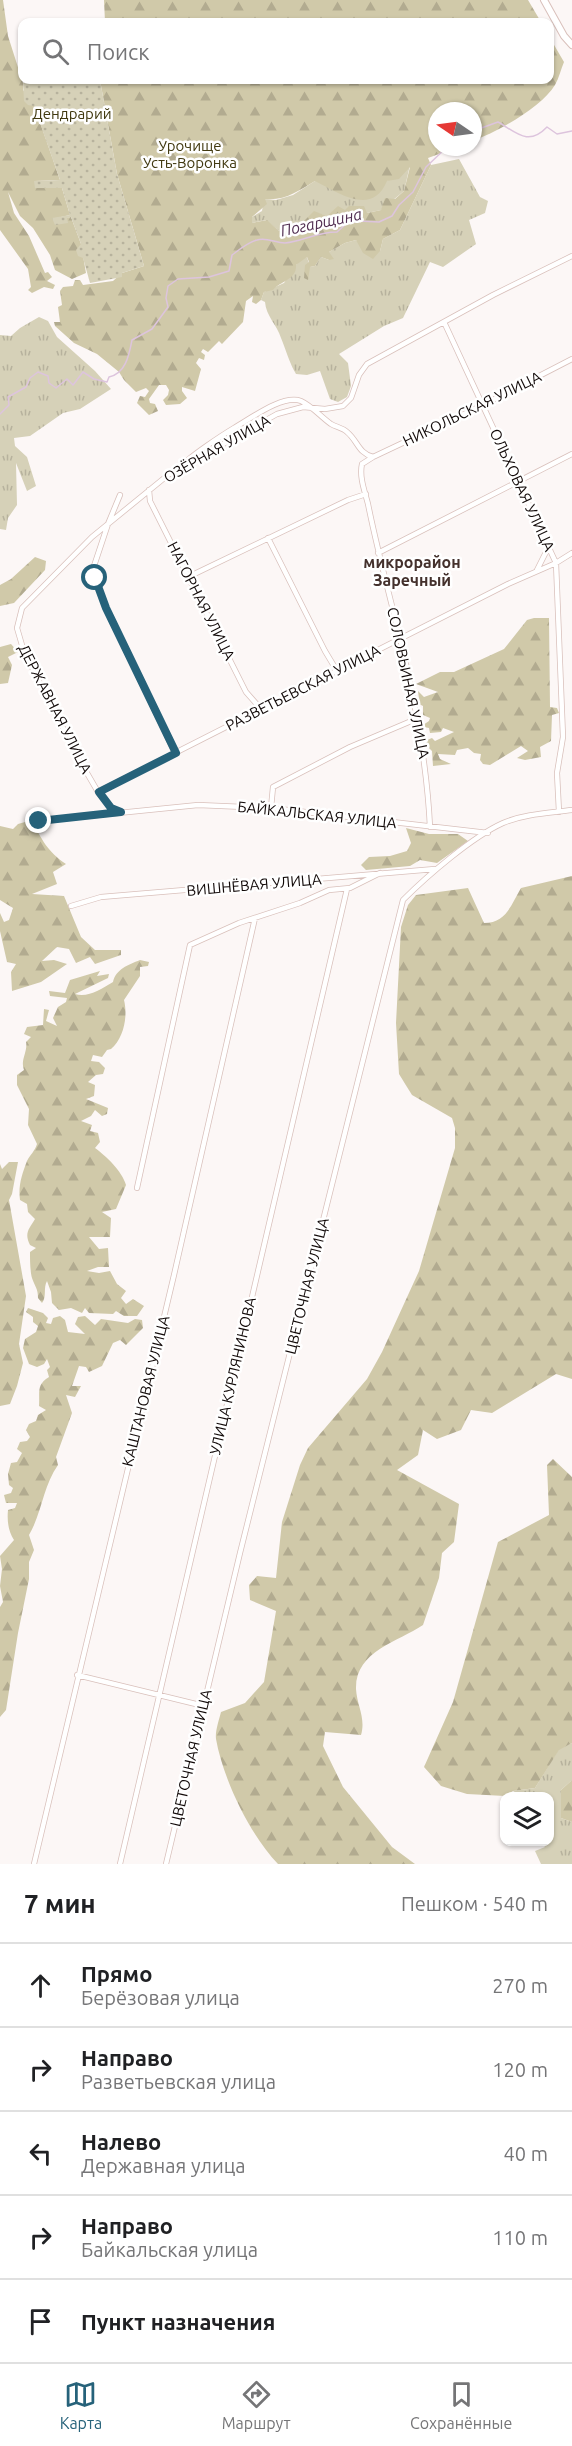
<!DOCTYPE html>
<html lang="ru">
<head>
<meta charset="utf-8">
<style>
	:root { --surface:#fff; --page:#f6f6f6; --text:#202124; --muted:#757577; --line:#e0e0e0; --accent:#26627a }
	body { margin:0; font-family:Ubuntu,sans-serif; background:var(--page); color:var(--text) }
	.controls { position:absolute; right:18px; bottom:18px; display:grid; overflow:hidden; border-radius:12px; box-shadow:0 2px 4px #0004 }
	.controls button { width:54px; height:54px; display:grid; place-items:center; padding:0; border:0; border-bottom:2px solid var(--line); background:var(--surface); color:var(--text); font:30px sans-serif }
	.compass { position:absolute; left:428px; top:102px; width:54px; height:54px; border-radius:50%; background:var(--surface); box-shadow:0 2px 4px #0004; rotate:283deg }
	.stop { position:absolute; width:18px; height:18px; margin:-14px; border:4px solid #26627a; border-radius:50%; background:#fff }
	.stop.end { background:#26627a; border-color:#fff; box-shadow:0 2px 6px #0008 }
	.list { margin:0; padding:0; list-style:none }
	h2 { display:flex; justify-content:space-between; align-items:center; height:78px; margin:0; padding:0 24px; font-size:26px }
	h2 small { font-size:20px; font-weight:400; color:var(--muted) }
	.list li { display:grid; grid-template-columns:39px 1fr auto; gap:18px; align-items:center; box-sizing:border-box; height:84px; padding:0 24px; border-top:2px solid var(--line) }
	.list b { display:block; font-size:22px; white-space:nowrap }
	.list p { margin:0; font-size:20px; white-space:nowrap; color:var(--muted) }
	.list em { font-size:20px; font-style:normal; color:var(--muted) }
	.icon { flex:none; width:33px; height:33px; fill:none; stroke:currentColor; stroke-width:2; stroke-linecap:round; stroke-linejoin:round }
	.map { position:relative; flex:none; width:572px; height:1864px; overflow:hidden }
	.search { position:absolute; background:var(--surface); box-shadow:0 2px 4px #0004; left:18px; right:18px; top:18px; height:66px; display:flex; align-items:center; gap:15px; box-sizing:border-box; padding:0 21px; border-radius:12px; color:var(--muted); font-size:22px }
	.sheet { height:498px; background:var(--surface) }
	nav { display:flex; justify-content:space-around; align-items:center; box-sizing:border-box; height:84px; border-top:2px solid var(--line); background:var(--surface); font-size:16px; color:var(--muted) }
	nav a { display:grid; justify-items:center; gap:3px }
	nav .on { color:var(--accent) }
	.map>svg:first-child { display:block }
	.grass { fill:url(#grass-tufts) }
	.forest { fill:url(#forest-firs); fill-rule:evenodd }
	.park { fill:url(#park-dots) }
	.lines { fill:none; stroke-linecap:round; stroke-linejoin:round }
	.stream { stroke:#ddc4dd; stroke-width:1.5 }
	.street-casing { stroke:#d9c0bb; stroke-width:6 }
	.secondary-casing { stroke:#d9c0bb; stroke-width:8 }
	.street { stroke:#fff; stroke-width:4.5 }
	.secondary { stroke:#fff; stroke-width:6 }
	.route { stroke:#26627a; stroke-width:8 }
	.labels { text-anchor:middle; stroke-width:5; stroke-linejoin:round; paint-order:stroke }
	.park-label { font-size:15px; fill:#413910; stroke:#fff }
	.street-label { font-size:15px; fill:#110908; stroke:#fff }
	.water-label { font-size:16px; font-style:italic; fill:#522f52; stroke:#fff }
	.neighbourhood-label { font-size:16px; font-weight:bold; fill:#44312d; stroke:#fff }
</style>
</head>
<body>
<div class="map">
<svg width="572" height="1864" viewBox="0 0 572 1864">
	<defs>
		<pattern id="grass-tufts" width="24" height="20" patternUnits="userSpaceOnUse" patternTransform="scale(1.5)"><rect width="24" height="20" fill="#d6d1b8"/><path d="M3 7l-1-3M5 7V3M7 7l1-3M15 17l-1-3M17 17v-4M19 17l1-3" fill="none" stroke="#b7b29d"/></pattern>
		<pattern id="forest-firs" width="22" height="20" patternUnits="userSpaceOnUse" patternTransform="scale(1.5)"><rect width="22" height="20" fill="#d0c9a9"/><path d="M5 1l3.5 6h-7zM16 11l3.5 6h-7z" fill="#b2ab90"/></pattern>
		<pattern id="park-dots" width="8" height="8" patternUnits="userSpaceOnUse" patternTransform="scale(1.5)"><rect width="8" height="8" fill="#d6d1b8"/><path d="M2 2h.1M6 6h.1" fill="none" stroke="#b7b29d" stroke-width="1.8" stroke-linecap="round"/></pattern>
	</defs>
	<rect width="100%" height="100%" fill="#fcf7f6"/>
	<!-- grass -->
	<path class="grass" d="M459 159 480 197 488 201 485 213 469 220 476 244 443 267 430 262 403 318 384 326 339 354 348 363 351 386 347 397 338 402 330 399 320 371 307 375 296 374C289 362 286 350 281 338 277 325 266 316 265 302L261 300 264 292 284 283 296 265 301 259 307 257 310 267 315 266 321 257 329 260V252L345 243 356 240 360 244 380 251 383 239 400 230 431 165Z
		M410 165 404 191 381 210 367 213 345 210 327 216 314 212 295 230 279 231 266 220 252 223V217L262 211 264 199 276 200 293 195 315 181H387Z
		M39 317 48 321 57 337 95 371 111 389 80 409 63 413 30 436 14 438 15 446 27 457 36 486 27 491 16 463 17 505 8 518 6 530 0 529V335L11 336 20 328Z
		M572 1743V1780L561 1790V1818L572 1822V1864H541L535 1851 545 1847 541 1842H550V1796H522L513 1791 535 1788 559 1749Z"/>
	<!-- forest -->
	<path class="forest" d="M0 0H3L8 36 23 83V90L34 105 60 180 35 181V188H62L70 215 52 219 71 217 81 244 86 273 72 279 55 270 50 255 33 228 20 216 8 192 14 213 29 236 45 273 48 272 52 277 47 281 55 285 53 289 44 287 32 293 28 290 31 287 28 269 0 230Z
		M104 0H528L541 22H105Z
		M550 38 564 62C561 69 559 78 555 85 542 107 497 132 473 141V111H437V147H458L428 158 431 165 400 230 383 239 380 251 373 259 363 253 356 240 345 243 329 252 334 259 329 260 321 257 315 266 310 267 308 280 304 278 305 265 309 262 307 257 296 265C297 280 280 281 273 290L264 292 261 300 256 304 252 302 253 296 246 301 243 322 222 344 219 341 208 352 203 349 201 352 205 355 204 360 199 358 196 363 201 369 195 391 182 387V391L187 398 180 404 166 405 163 400 168 395 169 390 166 385H159L149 399 150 403 155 404 158 411 149 415 137 403 140 396 145 397 149 391 146 388 136 392 124 380 119 372 97 354 74 343 55 326 54 322H60L58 307 62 305 60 291 63 287 73 286 75 280H80L83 285 113 281 122 273 144 266 117 174 100 80H550ZM410 167 404 191 395 199 385 198 381 210 367 213 364 206H349L345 210 338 206 327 216 314 211 295 230 279 231 267 220 252 223V217L267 204 265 199C285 201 298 191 315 181 339 193 372 217 387 181L399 179Z
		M35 557 46 561 45 570 14 603 0 606V585L11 579Z
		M534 618H549L550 707 557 708 559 713 552 715 551 741 540 747 541 757 525 760 517 758 528 751 521 746 490 765 483 764 480 760 481 754 474 753 468 748 457 750 455 755 438 754 440 759 451 764 433 766 432 751 426 745 427 740 432 738 435 741 454 732 443 728 441 732 430 733 429 728 424 727 423 725 429 721 430 718 423 715V706L417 703 415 698 419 699 418 691 424 697 438 692 416 684 440 672H454L504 649 527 620Z
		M11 644 18 652 8 657 12 665 8 683 0 684V647Z
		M32 820C41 839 48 852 66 864L53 872 57 884 32 894 64 896 81 937 95 950H121V955L95 964 90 957 76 963 69 949 57 947 42 961 54 960 67 964 41 982 12 991 11 972 16 964 7 962 0 931V913L4 922 9 920 13 908 0 900V826L13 829 18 824Z
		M406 828 429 834H458L468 841 437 863 420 860 410 866 366 870 361 865 369 857 390 856 407 851 411 843Z
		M572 876V1379L556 1374 492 1413 471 1410 461 1430 437 1439 423 1430 418 1455 397 1470 459 1504 454 1542 442 1553 439 1578 423 1625C398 1642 355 1651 356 1689 357 1706 366 1718 361 1735L325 1732 323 1746 343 1787 392 1847 415 1864H278C250 1835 223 1779 216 1739 215 1731 219 1720 221 1712L245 1703 264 1682 276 1611 250 1600 249 1585 257 1576 276 1578 282 1522 300 1465 308 1448 367 1379 382 1352 419 1271 455 1148V1128L452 1118 412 1095 399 1074 396 1023 401 927 408 905 416 895 468 888 484 923C506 923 511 905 521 888Z
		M140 960 149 962 148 966 140 967V976L124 1000C128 1016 124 1038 111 1049L107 1050 102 1057 93 1055 91 1061 99 1062 105 1068 103 1074 96 1075 88 1082 95 1085 94 1096 86 1099 108 1108 107 1114 102 1116 95 1110 91 1116 81 1121 92 1125 90 1131 98 1133 100 1142 95 1148C106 1156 122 1171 126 1185L116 1209 102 1212 111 1218 110 1237H89L99 1249 108 1248 109 1267H98L87 1271 99 1273 110 1271 117 1284 126 1291 121 1298 126 1304 133 1299 144 1306 137 1316H124L116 1311 113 1314 89 1313 85 1308 82 1313 71 1308 59 1310 52 1303 51 1292 47 1281C43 1288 47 1297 42 1303L38 1298C38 1288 35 1287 32 1278 30 1271 30 1259 30 1252L36 1248 30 1245C24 1233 29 1229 35 1219L28 1212 27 1204 20 1200C18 1186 22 1174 27 1161 30 1155 35 1151 37 1144L28 1125 29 1109 17 1085V1075L24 1070C20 1060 28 1052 26 1042L31 1037 24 1034 27 1027 43 1025 44 1009 49 1010 46 1021 57 1026 53 1018 58 1007 66 1002 67 998 50 996 49 991 65 993 70 980 100 971 97 976 109 974 108 978 75 994C88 998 101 989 113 982 116 969 128 965 140 960Z
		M9 1162H18L12 1194 9 1200 26 1296 19 1344 23 1363 17 1386 10 1404 0 1406V1164L2 1169Z
		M28 1308 43 1313 48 1318 46 1323 51 1324 53 1318 60 1316 65 1320 68 1332 85 1334 75 1324 78 1317 85 1316 95 1325 101 1319 128 1323 135 1319 142 1320 143 1328 126 1345 120 1340 113 1343 102 1366 89 1372 86 1367 79 1366 72 1386H81L75 1397 66 1395 72 1413 56 1457 58 1465C43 1486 42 1513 29 1535L34 1550 29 1562V1579L18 1633 6 1710 0 1717V1607L3 1602 0 1586 2 1569 0 1556 14 1540C8 1531 7 1520 8 1510L15 1508 17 1503H6L4 1495 11 1493 13 1488 9 1485 8 1474 11 1463 17 1462 22 1453 17 1449 20 1442 27 1441 30 1437 26 1430 29 1424 36 1421 38 1415 46 1410 39 1406C40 1392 36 1385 49 1377L47 1370 50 1367 47 1359 44 1364 37 1367 29 1364 23 1348 25 1339 36 1332 38 1326 33 1322V1317L26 1312Z
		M553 1459 572 1477V1743L559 1750 535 1788 513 1791 505 1796 467 1794 441 1786 424 1767 453 1702 498 1542 549 1515 547 1465Z
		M572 1780V1822L561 1818V1790Z"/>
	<!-- park -->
	<path class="park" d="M100 80 117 174 144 266 122 273V277L90 283 83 258 78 256 76 250 81 244 71 217 67 218 68 223 55 225 52 218 70 215 62 188H35L34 181 60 180 34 106 28 105 24 101 23 83Z"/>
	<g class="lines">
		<!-- stream -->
		<path class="stream" d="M473 131 498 122C516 132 528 147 547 127L557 134 572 131
			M0 414 9 405 8 397 26 387 30 378 38 372 48 376 49 383 56 388 67 379 73 385 83 372 94 379 107 382 109 377C126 373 129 355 132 340L152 329 168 307 166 298 168 286 178 279 209 277 229 271 232 255C239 250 248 242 257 240 267 237 275 243 285 243 304 241 316 232 337 232L346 224 359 221 379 222 392 216 399 205 413 192 426 167 447 147"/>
		<!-- street casing -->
		<g class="street-casing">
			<path id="street" d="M444 322 556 563 563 737 557 773 559 812
				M373 457 483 405 572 359
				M182 466C187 458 224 434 234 428 250 419 283 394 301 401 312 406 321 417 331 424 336 427 343 428 347 432 358 441 358 453 373 457L362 464C359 477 365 492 368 504 377 549 389 593 400 638 415 700 427 764 430 827
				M149 490 150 501 246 692 261 709
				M120 495 108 524 94 566 95 578 106 608 175 753
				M268 538 325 651 337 671
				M378 553 572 454
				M537 570 548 548
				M188 577 348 500 366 494
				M98 792 508 584 556 563 572 553
				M271 808 273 787 350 747 416 719
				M121 812 111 808 98 792 80 761 24 652 17 628 22 608 92 537 168 475 277 414 303 407 325 409 343 406 351 398 359 375 367 364 493 295 572 256
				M39 821 198 805 271 808 488 833
				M71 906 101 897 435 869
				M137 1188 190 945 239 923 300 903 329 890 350 888 380 873
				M77 1675 204 1706
				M34 1864 174 1275 255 918
				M120 1864 347 889
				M166 1864 240 1553 403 900C427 876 472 837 503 823 524 814 550 813 572 810"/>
		</g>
		<!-- secondary casing -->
		<g class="secondary-casing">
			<path id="secondary" d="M544 0 564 36 572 45"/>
		</g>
		<!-- street -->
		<use href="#street" class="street"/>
		<!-- secondary -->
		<use href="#secondary" class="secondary"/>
	</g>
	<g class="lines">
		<!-- route -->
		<path class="route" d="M39 821 121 812 111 808 99 792 176 753 106 608 95 578"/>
	</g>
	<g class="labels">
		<!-- park labels -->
		<g class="park-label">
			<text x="72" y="119">Дендрарий</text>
			<text x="190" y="151">Урочище<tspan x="190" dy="17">Усть-Воронка</tspan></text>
		</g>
		<!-- street labels -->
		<g class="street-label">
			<text transform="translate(472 409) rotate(-26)" y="5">НИКОЛЬСКАЯ УЛИЦА</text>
			<text transform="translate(217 449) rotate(-30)" y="5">ОЗЁРНАЯ УЛИЦА</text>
			<text transform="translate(522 490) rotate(65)" y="5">ОЛЬХОВАЯ УЛИЦА</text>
			<text transform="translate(201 601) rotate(63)" y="5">НАГОРНАЯ УЛИЦА</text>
			<text transform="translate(408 683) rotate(78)" y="5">СОЛОВЬИНАЯ УЛИЦА</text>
			<text transform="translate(303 688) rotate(-27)" y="5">РАЗВЕТЬЕВСКАЯ УЛИЦА</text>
			<text transform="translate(55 709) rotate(63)" y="5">ДЕРЖАВНАЯ УЛИЦА</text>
			<text transform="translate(317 815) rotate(6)" y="5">БАЙКАЛЬСКАЯ УЛИЦА</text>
			<text transform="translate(254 885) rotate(-5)" y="5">ВИШНЁВАЯ УЛИЦА</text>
			<text transform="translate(307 1286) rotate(-76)" y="5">ЦВЕТОЧНАЯ УЛИЦА</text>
			<text transform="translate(233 1376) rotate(-77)" y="5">УЛИЦА КУРЛЯНИНОВА</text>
			<text transform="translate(146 1391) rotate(-76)" y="5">КАШТАНОВАЯ УЛИЦА</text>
			<text transform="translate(191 1758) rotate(-77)" y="5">ЦВЕТОЧНАЯ УЛИЦА</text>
		</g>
		<!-- water labels -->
		<g class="water-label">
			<text transform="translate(321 222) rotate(-12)" y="6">Погарщина</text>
		</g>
		<!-- neighbourhood labels -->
		<g class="neighbourhood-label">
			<text x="412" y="568">микрорайон<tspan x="412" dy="18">Заречный</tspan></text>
		</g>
	</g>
</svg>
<div class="controls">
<button><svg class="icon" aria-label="layers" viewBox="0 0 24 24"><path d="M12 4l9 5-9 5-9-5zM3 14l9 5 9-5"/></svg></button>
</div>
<svg class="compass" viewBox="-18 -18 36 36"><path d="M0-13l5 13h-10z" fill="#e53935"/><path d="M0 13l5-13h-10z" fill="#757577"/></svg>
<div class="stop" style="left:95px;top:578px"></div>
<div class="stop end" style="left:39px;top:821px"></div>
<div class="search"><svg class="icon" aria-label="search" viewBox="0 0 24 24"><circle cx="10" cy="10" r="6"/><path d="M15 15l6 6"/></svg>Поиск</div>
</div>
<section class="sheet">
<h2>7 мин<small>Пешком · 540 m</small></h2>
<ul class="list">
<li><svg class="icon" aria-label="ahead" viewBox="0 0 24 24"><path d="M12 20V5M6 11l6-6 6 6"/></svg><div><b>Прямо</b><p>Берёзовая улица</p></div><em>270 m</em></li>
<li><svg class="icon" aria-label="right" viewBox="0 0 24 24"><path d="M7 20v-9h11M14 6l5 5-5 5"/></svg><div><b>Направо</b><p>Разветьевская улица</p></div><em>120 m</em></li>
<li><svg class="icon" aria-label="left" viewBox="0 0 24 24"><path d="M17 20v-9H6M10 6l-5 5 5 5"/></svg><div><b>Налево</b><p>Державная улица</p></div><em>40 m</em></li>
<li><svg class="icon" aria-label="right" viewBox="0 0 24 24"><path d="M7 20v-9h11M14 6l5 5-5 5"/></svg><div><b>Направо</b><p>Байкальская улица</p></div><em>110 m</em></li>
<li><svg class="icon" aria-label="arrive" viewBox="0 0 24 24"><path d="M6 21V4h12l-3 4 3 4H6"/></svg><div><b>Пункт назначения</b></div></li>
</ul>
</section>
<nav>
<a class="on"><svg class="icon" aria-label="map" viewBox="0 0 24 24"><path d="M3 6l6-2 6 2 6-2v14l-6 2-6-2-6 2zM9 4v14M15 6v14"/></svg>Карта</a>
<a><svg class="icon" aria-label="directions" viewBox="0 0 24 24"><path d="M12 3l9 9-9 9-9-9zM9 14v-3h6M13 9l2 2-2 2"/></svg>Маршрут</a>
<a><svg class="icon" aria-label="saved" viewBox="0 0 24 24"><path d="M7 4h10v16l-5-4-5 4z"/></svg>Сохранённые</a>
</nav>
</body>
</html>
